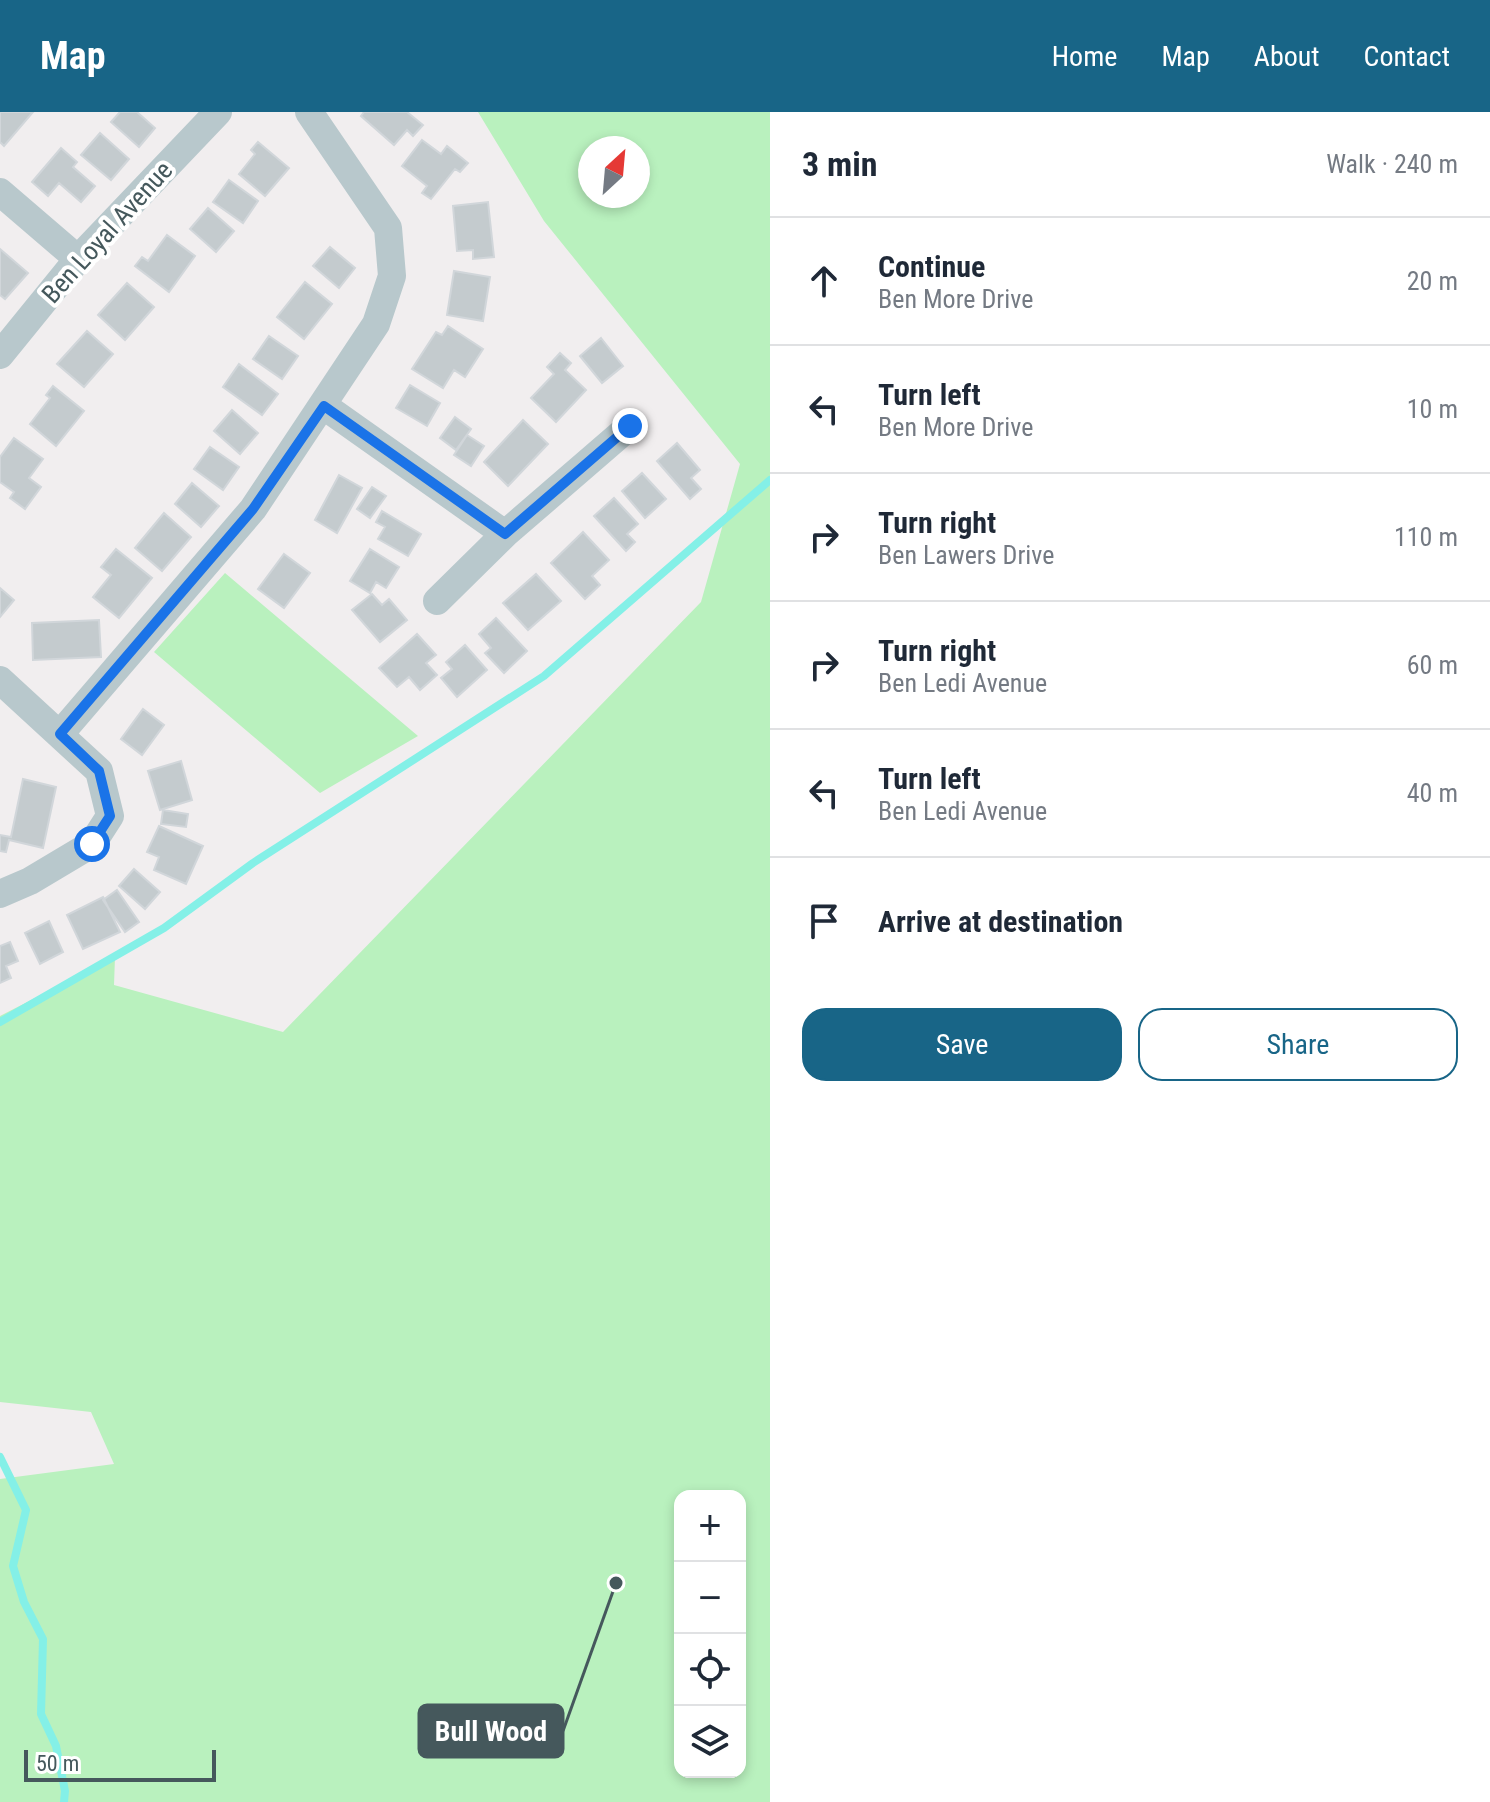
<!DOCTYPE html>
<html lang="en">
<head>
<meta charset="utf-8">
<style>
	:root { --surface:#fff; --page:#f2f2f3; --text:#1f2937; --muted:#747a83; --line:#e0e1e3; --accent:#186587 }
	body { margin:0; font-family:"Roboto Condensed",sans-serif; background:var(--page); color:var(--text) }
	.controls { position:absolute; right:24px; bottom:24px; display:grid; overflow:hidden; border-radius:16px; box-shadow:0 4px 12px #0003 }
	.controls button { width:72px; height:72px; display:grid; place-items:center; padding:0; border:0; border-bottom:2px solid var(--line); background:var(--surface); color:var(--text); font:40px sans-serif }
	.compass { position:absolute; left:578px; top:24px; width:72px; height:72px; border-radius:50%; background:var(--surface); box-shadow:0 4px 12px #0003; rotate:26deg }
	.scale { position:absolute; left:24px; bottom:20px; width:192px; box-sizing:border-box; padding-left:8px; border:4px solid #45585c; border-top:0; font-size:22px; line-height:28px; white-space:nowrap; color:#45585c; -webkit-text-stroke:6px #fff; paint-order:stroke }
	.stop { position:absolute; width:24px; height:24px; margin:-18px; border:6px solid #1a73e8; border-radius:50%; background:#fff }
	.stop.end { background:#1a73e8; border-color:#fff; box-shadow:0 2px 8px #0008 }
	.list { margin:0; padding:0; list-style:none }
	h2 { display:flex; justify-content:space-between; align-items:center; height:104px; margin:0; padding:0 32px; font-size:34px }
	h2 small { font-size:26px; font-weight:400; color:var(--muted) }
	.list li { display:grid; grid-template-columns:52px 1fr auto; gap:24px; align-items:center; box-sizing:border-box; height:128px; padding:0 32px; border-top:2px solid var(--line) }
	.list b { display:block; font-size:30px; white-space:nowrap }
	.list p { margin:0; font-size:26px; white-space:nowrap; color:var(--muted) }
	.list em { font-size:26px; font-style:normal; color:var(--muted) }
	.actions { display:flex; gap:16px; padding:24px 32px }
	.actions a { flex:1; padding:18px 0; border:2px solid var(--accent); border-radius:24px; text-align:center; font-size:28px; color:var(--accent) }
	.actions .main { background:var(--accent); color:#fff }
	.icon { flex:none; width:44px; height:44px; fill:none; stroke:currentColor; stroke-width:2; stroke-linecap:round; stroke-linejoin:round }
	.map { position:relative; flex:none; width:770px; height:1690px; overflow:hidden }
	header { display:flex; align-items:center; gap:48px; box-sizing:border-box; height:112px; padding:0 40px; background:var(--accent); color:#fff }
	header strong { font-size:38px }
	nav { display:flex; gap:44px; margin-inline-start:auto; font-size:28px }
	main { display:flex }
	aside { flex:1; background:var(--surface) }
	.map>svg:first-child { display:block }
	.green { fill:#b9f1be; fill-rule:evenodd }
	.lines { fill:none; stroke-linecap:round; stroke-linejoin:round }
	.stream { stroke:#84f0e7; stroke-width:8 }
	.building { fill:#c4cbce; stroke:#d1d6da; stroke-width:2 }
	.minor { stroke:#b8c8cc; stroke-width:28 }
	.route { stroke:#1a73e8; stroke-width:10 }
	.labels { text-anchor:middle; stroke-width:8; stroke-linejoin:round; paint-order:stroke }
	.street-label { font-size:26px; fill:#45585c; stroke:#fff }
	.leader { fill:none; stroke:#45585c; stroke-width:3 }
	.callout-dot { fill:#45585c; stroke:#fff; stroke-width:3 }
	.callout { fill:#45585c; stroke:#45585c; stroke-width:3 }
	.callout-label { font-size:28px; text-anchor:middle; font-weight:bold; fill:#fff }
</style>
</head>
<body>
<header>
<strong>Map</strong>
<nav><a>Home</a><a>Map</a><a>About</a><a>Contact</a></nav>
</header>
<main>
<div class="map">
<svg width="770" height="1690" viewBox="0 0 770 1690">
	<rect width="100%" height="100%" fill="#f1eeef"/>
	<!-- green -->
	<path class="green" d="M478 0H770V1690H0V1367L114 1352 91 1300 0 1290V904L115 845 114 873 283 920 701 490 740 352 544 109ZM590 36H638V84H590ZM680 1384H740V1660H680Z
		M225 461 418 624 320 681 154 540Z"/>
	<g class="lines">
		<!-- stream -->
		<path class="stream" d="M0 910 164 816 253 751 544 564 770 368
			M0 1345 26 1398 13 1454 24 1490 43 1527 41 1602 56 1634 65 1679 64 1690"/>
	</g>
	<!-- building -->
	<path class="building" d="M0 0H33L4 34 0 30Z
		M120 0H137L155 16 139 35 111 10Z
		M364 0H407L423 13 413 24 407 18 394 33 361 4Z
		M100 21 129 47 111 68 81 43Z
		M422 28 441 42 447 34 468 51 460 60 455 57 431 87 422 81 427 74 402 54Z
		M258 30 289 56 265 84 239 62 255 42 251 38Z
		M61 36 77 50 73 55 95 74 81 90 59 71 48 84 32 70Z
		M229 68 258 89 243 111 213 90Z
		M488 90 494 145 473 147V138L457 139 453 94Z
		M208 96 234 119 216 140 190 117Z
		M167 123 195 144 169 180 135 154 142 145 148 149Z
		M330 135 355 156 339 176 313 154Z
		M0 137 28 161 5 187 0 183Z
		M454 159 490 165 483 209 447 203Z
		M305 170 332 192 304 227 277 205Z
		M127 171 154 195 125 228 98 203Z
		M448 214 483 237 465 265 454 258 443 276 412 257 436 220 442 223Z
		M87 219 113 242 84 275 57 252Z
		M269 224 298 244 282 267 253 247Z
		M601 226 623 254 602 271 580 244Z
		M560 241 571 251 565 258 586 278 556 310 531 286 554 262 547 255Z
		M239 252 278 282 262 303 223 275Z
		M410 273 440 291 427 314 396 296Z
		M53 274 84 299 56 334 30 312 50 286 46 283Z
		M232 298 258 321 240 342 214 319Z
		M455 305 471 317 456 338 440 326Z
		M523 308 548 332 508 374 484 350Z
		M467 323 484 334 471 354 454 343Z
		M14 326 43 347 29 366 41 375 25 397 10 386 14 380 0 370V345Z
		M677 331 700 358 691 366 701 377 690 387 657 349Z
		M210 335 239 355 223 378 194 357Z
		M642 361 666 387 645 406 622 379Z
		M339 363 362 376 337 421 315 408Z
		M192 371 219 394 201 415 175 392Z
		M372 375 386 384 370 406 357 397Z
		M614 386 638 412 627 422 635 430 626 439 594 404Z
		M382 399 421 422 408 444 378 427 385 415 376 410Z
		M164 401 191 425 162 459 135 436Z
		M583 420 609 448 592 464 600 473 585 487 551 451Z
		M116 437 152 466 119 506 93 485 111 463 101 455Z
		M370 437 399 455 386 476 376 470 370 481 350 469Z
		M284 442 310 461 284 496 258 477Z
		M536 462 561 489 528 518 503 491Z
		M0 476 14 488 0 505Z
		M372 482 382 493 389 487 407 508 380 530 352 498Z
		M496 506 527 539 504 561 485 541 491 536 479 522Z
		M99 508 101 545 33 548 32 511Z
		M417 522 436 543 426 551 437 563 420 578 409 565 397 575 379 556Z
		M465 533 487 558 457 585 441 566 452 557 446 550Z
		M143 597 164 613 142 643 121 627Z
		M181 649 192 688 160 698 148 659Z
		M23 667 56 675 43 736 9 728 6 740 0 739V723L11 725Z
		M163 698 188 702 186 715 161 712Z
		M159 714 203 734 186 772 154 758 159 745 147 740Z
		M134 757 160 780 145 797 119 774Z
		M117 778 139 810 125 820 103 788Z
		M103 785 120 820 83 837 67 803Z
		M49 809 63 840 40 852 25 821Z
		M10 830 18 849 6 854 11 866 0 871V834Z"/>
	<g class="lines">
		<!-- minor -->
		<path class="minor" d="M0 80 78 147
			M0 243 78 147 218 0
			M324 294 505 422
			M437 489 505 422 630 314
			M0 568 99 659 110 704 92 732 30 769 0 782
			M60 622 253 397 376 212 392 164 388 116 309 0"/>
	</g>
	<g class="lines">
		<!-- route -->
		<path class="route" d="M92 732 110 704 99 659 60 622 253 397 324 294 505 422 630 314"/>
	</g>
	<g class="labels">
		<!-- street labels -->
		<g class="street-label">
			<text transform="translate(107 120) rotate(-48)" y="9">Ben Loyal Avenue</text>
		</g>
	</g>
	<!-- callouts -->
	<path class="leader" d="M616 1471L563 1619"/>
	<circle class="callout-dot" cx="616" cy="1471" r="8"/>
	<rect class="callout" x="419" y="1593" width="144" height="52" rx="8"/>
	<g class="callout-label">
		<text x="491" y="1629">Bull Wood</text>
	</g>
</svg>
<div class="controls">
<button>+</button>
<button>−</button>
<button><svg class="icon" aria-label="locate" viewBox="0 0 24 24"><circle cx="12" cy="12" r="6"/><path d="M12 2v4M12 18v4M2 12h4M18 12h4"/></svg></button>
<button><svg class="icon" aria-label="layers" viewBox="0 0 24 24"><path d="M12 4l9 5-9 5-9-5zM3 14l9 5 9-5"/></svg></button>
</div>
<svg class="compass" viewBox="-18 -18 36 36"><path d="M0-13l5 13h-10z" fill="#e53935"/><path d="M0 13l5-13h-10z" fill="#747a83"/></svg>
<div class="scale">50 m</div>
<div class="stop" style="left:92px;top:732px"></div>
<div class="stop end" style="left:630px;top:314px"></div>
</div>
<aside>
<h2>3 min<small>Walk · 240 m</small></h2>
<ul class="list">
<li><svg class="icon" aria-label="ahead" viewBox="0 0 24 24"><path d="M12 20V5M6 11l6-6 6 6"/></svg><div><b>Continue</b><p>Ben More Drive</p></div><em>20 m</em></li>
<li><svg class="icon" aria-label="left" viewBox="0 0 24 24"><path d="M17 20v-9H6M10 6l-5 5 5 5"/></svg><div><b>Turn left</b><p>Ben More Drive</p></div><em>10 m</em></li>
<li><svg class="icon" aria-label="right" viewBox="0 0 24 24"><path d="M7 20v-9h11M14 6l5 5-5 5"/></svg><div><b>Turn right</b><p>Ben Lawers Drive</p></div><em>110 m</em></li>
<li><svg class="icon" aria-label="right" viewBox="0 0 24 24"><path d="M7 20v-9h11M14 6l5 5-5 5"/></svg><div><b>Turn right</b><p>Ben Ledi Avenue</p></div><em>60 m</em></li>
<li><svg class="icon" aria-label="left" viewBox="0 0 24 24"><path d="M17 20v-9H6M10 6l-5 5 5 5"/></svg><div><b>Turn left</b><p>Ben Ledi Avenue</p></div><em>40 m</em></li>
<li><svg class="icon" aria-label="arrive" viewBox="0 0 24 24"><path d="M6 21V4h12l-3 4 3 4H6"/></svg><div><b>Arrive at destination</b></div></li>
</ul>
<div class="actions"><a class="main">Save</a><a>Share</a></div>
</aside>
</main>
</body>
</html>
